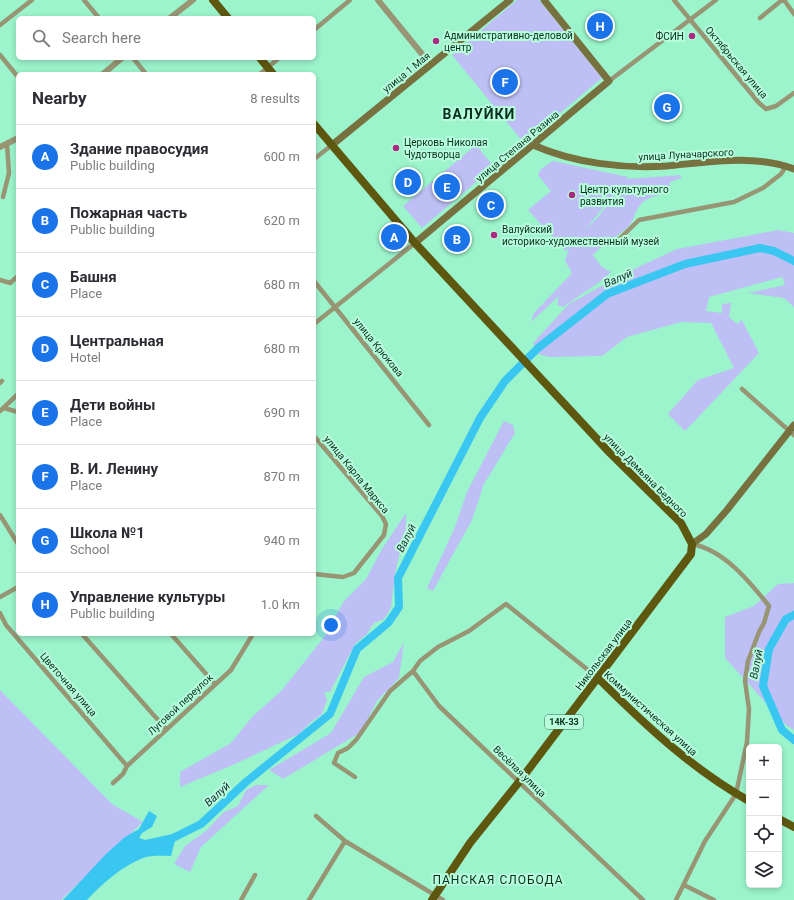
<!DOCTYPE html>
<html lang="en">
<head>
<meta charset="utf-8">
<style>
	:root { --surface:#fff; --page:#f7f7f7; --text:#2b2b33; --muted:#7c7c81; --line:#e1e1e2; --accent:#1a73e8 }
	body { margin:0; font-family:Roboto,sans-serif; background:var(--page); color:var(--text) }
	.controls { position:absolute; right:12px; bottom:12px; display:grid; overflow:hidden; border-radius:6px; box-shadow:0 2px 6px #0003 }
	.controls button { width:36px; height:36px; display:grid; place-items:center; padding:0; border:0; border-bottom:1px solid var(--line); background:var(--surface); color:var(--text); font:20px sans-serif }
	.you { position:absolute; left:331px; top:625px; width:14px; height:14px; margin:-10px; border:3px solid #fff; border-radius:50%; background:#1a73e8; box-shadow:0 0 0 6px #1a73e833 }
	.badge { display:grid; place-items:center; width:26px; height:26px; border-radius:50%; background:var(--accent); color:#fff; font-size:13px; font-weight:700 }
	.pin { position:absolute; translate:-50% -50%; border:2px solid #fff; box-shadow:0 1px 4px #0006 }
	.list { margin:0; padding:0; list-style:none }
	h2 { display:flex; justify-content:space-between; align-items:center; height:52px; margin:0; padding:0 16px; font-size:17px }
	h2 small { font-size:13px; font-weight:400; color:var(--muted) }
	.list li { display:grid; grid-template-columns:26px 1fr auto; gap:12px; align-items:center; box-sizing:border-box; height:64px; padding:0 16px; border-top:1px solid var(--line) }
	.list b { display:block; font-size:15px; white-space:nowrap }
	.list p { margin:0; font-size:13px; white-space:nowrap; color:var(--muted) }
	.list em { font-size:13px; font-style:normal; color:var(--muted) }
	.icon { flex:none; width:22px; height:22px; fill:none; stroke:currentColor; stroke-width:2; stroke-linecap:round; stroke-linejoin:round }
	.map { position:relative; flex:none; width:794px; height:900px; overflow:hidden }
	.search { position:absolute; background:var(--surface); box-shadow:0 2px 6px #0003; left:16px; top:16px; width:300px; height:44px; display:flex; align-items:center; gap:10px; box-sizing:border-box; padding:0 14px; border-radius:6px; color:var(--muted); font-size:15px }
	.panel { position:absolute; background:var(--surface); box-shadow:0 2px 6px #0003; left:16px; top:72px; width:300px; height:564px; border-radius:6px }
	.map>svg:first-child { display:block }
	.green { fill:#bebff4; fill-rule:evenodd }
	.water { fill:#39c6f1 }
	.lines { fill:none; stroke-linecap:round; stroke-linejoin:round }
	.river { stroke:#39c6f1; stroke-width:8 }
	.minor { stroke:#979574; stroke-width:4.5 }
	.tertiary { stroke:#979574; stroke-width:6 }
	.secondary { stroke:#76713f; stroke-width:7 }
	.primary { stroke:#5e5710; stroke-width:8 }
	.poi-dot { fill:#a72c7f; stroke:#b8fddc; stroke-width:1.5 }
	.labels { text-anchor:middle; stroke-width:4; stroke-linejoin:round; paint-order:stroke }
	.shield { fill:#b8fddc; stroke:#3d6d59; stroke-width:1 }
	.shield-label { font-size:9px; font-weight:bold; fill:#082f21 }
	.poi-label { font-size:10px; fill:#082f21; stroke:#b8fddc; text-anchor:start }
	.street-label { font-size:10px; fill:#082f21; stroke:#b8fddc }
	.water-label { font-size:11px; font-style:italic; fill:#182f37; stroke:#b8fddc }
	.quarter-label { font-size:12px; letter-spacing:1px; fill:#082f21; stroke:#b8fddc }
	.district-label { font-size:14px; font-weight:bold; letter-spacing:1px; fill:#082f21; stroke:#b8fddc }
</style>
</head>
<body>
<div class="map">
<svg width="794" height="900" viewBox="0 0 794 900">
	<rect width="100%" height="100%" fill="#9bf4cb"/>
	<!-- green -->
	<path class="green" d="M517 0H539L602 78 524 143 452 55Z
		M476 145 494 167 422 228 403 206Z
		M553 161 628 177 627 179 681 175V178L670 182 669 192C661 196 653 195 646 200 637 205 636 215 631 223 625 232 602 245 593 255L602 267 611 272C597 286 579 295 563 307L557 305 559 296 531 322 534 313 572 273 565 261 569 248 565 251 528 210 551 191 538 175 541 169ZM619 188 620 189 598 217 585 230Z
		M778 230 794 233V307L784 298 748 293 785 285 782 277 709 297 706 311 722 313V304L731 303 729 317 737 324 742 320 759 353 685 431 668 414 698 380 734 368 711 323 681 322 627 337 602 356 549 357 538 354 533 343 569 304 621 275 677 249Z
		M504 421 513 425 515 433 484 484 472 520 433 591 427 588 455 527 467 492Z
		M406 513V528L395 573 391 608 384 619 374 623 367 634 355 644 330 692H324L327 700 322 714 311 722 299 734 235 764 180 787V772L231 743 252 717 282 690 325 636 344 601 366 579 382 549Z
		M794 583V730L786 725 725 658V617L754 606 778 584Z
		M404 642 399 678 377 701 361 732 283 779 269 770 331 733 364 677 393 662Z
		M0 690 112 804 143 822 61 900H0Z
		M256 785H269L201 847 190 872 174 864 185 846 206 831 224 812 238 806 246 790Z"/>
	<!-- water -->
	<path class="water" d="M149 811 157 816 152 827 142 833 139 838 145 840 177 833 171 856C162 856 152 855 143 858 122 866 102 884 87 900H63L106 854 125 837 139 829Z"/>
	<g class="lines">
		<!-- river -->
		<path class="river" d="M794 615 786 619 769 649 763 686 782 730 794 740
			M167 841 201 824 246 782 330 714 357 649 388 623 399 607 398 578 480 418 505 381 538 348 607 294 685 264 760 248 774 251 794 261"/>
		<!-- minor -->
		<path class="minor" d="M84 0 99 18
			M674 0 759 103 766 109 776 106 794 93
			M784 0 794 14
			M760 18 782 0
			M0 25 32 0
			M314 30 350 0
			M0 55 18 77
			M133 58 146 74
			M260 74 279 58
			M609 81 716 0
			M314 159 332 145
			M3 197 9 173 7 144
			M615 243 639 220 734 202 763 188 781 174 786 166
			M0 280 10 283 18 276
			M314 281 429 425
			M314 324 415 243
			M0 383 2 381
			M742 389 794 435
			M4 408 18 412
			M0 411 18 394
			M314 436 382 516 386 524 384 535 354 573 343 577 314 574
			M0 515 18 544
			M0 597 18 587
			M0 613 6 625 127 766
			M82 634 166 729
			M171 634 215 684
			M413 671 439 706 643 900
			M355 777 334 763 338 753 348 748 356 740 390 691 413 671 420 661 438 647 469 631 506 604 598 678
			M113 783 123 774 127 766 231 670 253 634
			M316 816 345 841 443 900
			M684 885 714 900
			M241 900 255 875
			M309 900 345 841
			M676 900 705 841 736 794 747 742 749 709 745 681 748 661 759 632 764 623 769 606C749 581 724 550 692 544"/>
		<!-- tertiary -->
		<path class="tertiary" d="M378 0 426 59
			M170 18 193 0
			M103 74 122 58
			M0 147 18 138"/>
		<!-- secondary -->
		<path class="secondary" d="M332 145 510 0
			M533 145C574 163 623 169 667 166 709 162 753 154 794 169
			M415 243 609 81 544 0
			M692 544 706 534 727 510 794 425"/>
		<!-- primary -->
		<path class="primary" d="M213 0 228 18
			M260 58 273 74
			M314 124 415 243 610 453 681 523 692 544 691 554 519 782 470 843 432 900
			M598 678C644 724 692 769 749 801
			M779 819 794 827"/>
	</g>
	<!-- markers -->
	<g class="poi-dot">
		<circle cx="692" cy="36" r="4"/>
		<circle cx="436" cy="41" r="4"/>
		<circle cx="396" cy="148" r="4"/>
		<circle cx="572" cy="195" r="4"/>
		<circle cx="494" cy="235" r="4"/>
	</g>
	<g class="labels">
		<!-- shield labels -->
		<rect class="shield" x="545" y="715" width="38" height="14" rx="3"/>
		<g class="shield-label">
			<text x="564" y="725">14К-33</text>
		</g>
		<!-- poi labels -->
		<g class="poi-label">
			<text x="444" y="39">Административно-деловой<tspan x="444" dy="12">центр</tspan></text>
			<text x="684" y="40" text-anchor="end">ФСИН</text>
			<text x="404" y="146">Церковь Николая<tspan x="404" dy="12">Чудотворца</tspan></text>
			<text x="580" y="193">Центр культурного<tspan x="580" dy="12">развития</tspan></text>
			<text x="502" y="233">Валуйский<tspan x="502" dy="12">историко-художественный музей</tspan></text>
		</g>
		<!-- street labels -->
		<g class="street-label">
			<text transform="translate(737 62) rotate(50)" y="4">Октябрьская улица</text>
			<text transform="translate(406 72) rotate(-39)" y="4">улица 1 Мая</text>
			<text transform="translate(517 146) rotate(-40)" y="4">улица Степана Разина</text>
			<text transform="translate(686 154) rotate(-3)" y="4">улица Луначарского</text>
			<text transform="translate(379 347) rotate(51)" y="4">улица Крюкова</text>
			<text transform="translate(357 474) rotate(51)" y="4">улица Карла Маркса</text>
			<text transform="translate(646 475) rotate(45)" y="4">улица Демьяна Бедного</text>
			<text transform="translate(603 654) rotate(-53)" y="4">Никольская улица</text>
			<text transform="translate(69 684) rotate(49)" y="4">Цветочная улица</text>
			<text transform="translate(180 704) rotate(-43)" y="4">Луговой переулок</text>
			<text transform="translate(651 713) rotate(42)" y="4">Коммунистическая улица</text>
			<text transform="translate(520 771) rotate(44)" y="4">Весёлая улица</text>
		</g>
		<!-- water labels -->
		<g class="water-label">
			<text transform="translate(618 278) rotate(-23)" y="4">Валуй</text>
			<text transform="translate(406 538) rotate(-63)" y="4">Валуй</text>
			<text transform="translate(756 664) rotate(-79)" y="4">Валуй</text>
			<text transform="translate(217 794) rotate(-43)" y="4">Валуй</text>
		</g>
		<!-- quarter labels -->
		<g class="quarter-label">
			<text x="498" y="884">ПАНСКАЯ СЛОБОДА</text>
		</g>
		<!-- district labels -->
		<g class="district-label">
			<text x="479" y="119">ВАЛУЙКИ</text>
		</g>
	</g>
</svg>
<div class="controls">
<button>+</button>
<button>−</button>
<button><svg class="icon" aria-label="locate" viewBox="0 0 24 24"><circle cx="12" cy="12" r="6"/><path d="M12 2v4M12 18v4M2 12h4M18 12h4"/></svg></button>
<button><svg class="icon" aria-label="layers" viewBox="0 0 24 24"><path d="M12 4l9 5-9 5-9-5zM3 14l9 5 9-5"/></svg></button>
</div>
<div class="you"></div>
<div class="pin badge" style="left:394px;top:237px">A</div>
<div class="pin badge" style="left:457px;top:239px">B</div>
<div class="pin badge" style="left:491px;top:205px">C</div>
<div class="pin badge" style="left:408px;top:182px">D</div>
<div class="pin badge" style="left:447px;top:187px">E</div>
<div class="pin badge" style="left:505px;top:82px">F</div>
<div class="pin badge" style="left:667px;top:107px">G</div>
<div class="pin badge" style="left:600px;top:26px">H</div>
<div class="search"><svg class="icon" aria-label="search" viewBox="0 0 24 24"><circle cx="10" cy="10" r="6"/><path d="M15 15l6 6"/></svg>Search here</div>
<section class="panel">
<h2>Nearby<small>8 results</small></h2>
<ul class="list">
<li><span class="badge">A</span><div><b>Здание правосудия</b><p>Public building</p></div><em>600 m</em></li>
<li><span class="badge">B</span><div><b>Пожарная часть</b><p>Public building</p></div><em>620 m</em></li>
<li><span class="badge">C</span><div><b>Башня</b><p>Place</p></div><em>680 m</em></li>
<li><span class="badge">D</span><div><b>Центральная</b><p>Hotel</p></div><em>680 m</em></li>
<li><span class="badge">E</span><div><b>Дети войны</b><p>Place</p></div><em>690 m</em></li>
<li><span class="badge">F</span><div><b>В. И. Ленину</b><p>Place</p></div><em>870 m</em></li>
<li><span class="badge">G</span><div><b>Школа №1</b><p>School</p></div><em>940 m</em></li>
<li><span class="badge">H</span><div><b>Управление культуры</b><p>Public building</p></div><em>1.0 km</em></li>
</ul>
</section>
</div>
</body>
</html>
